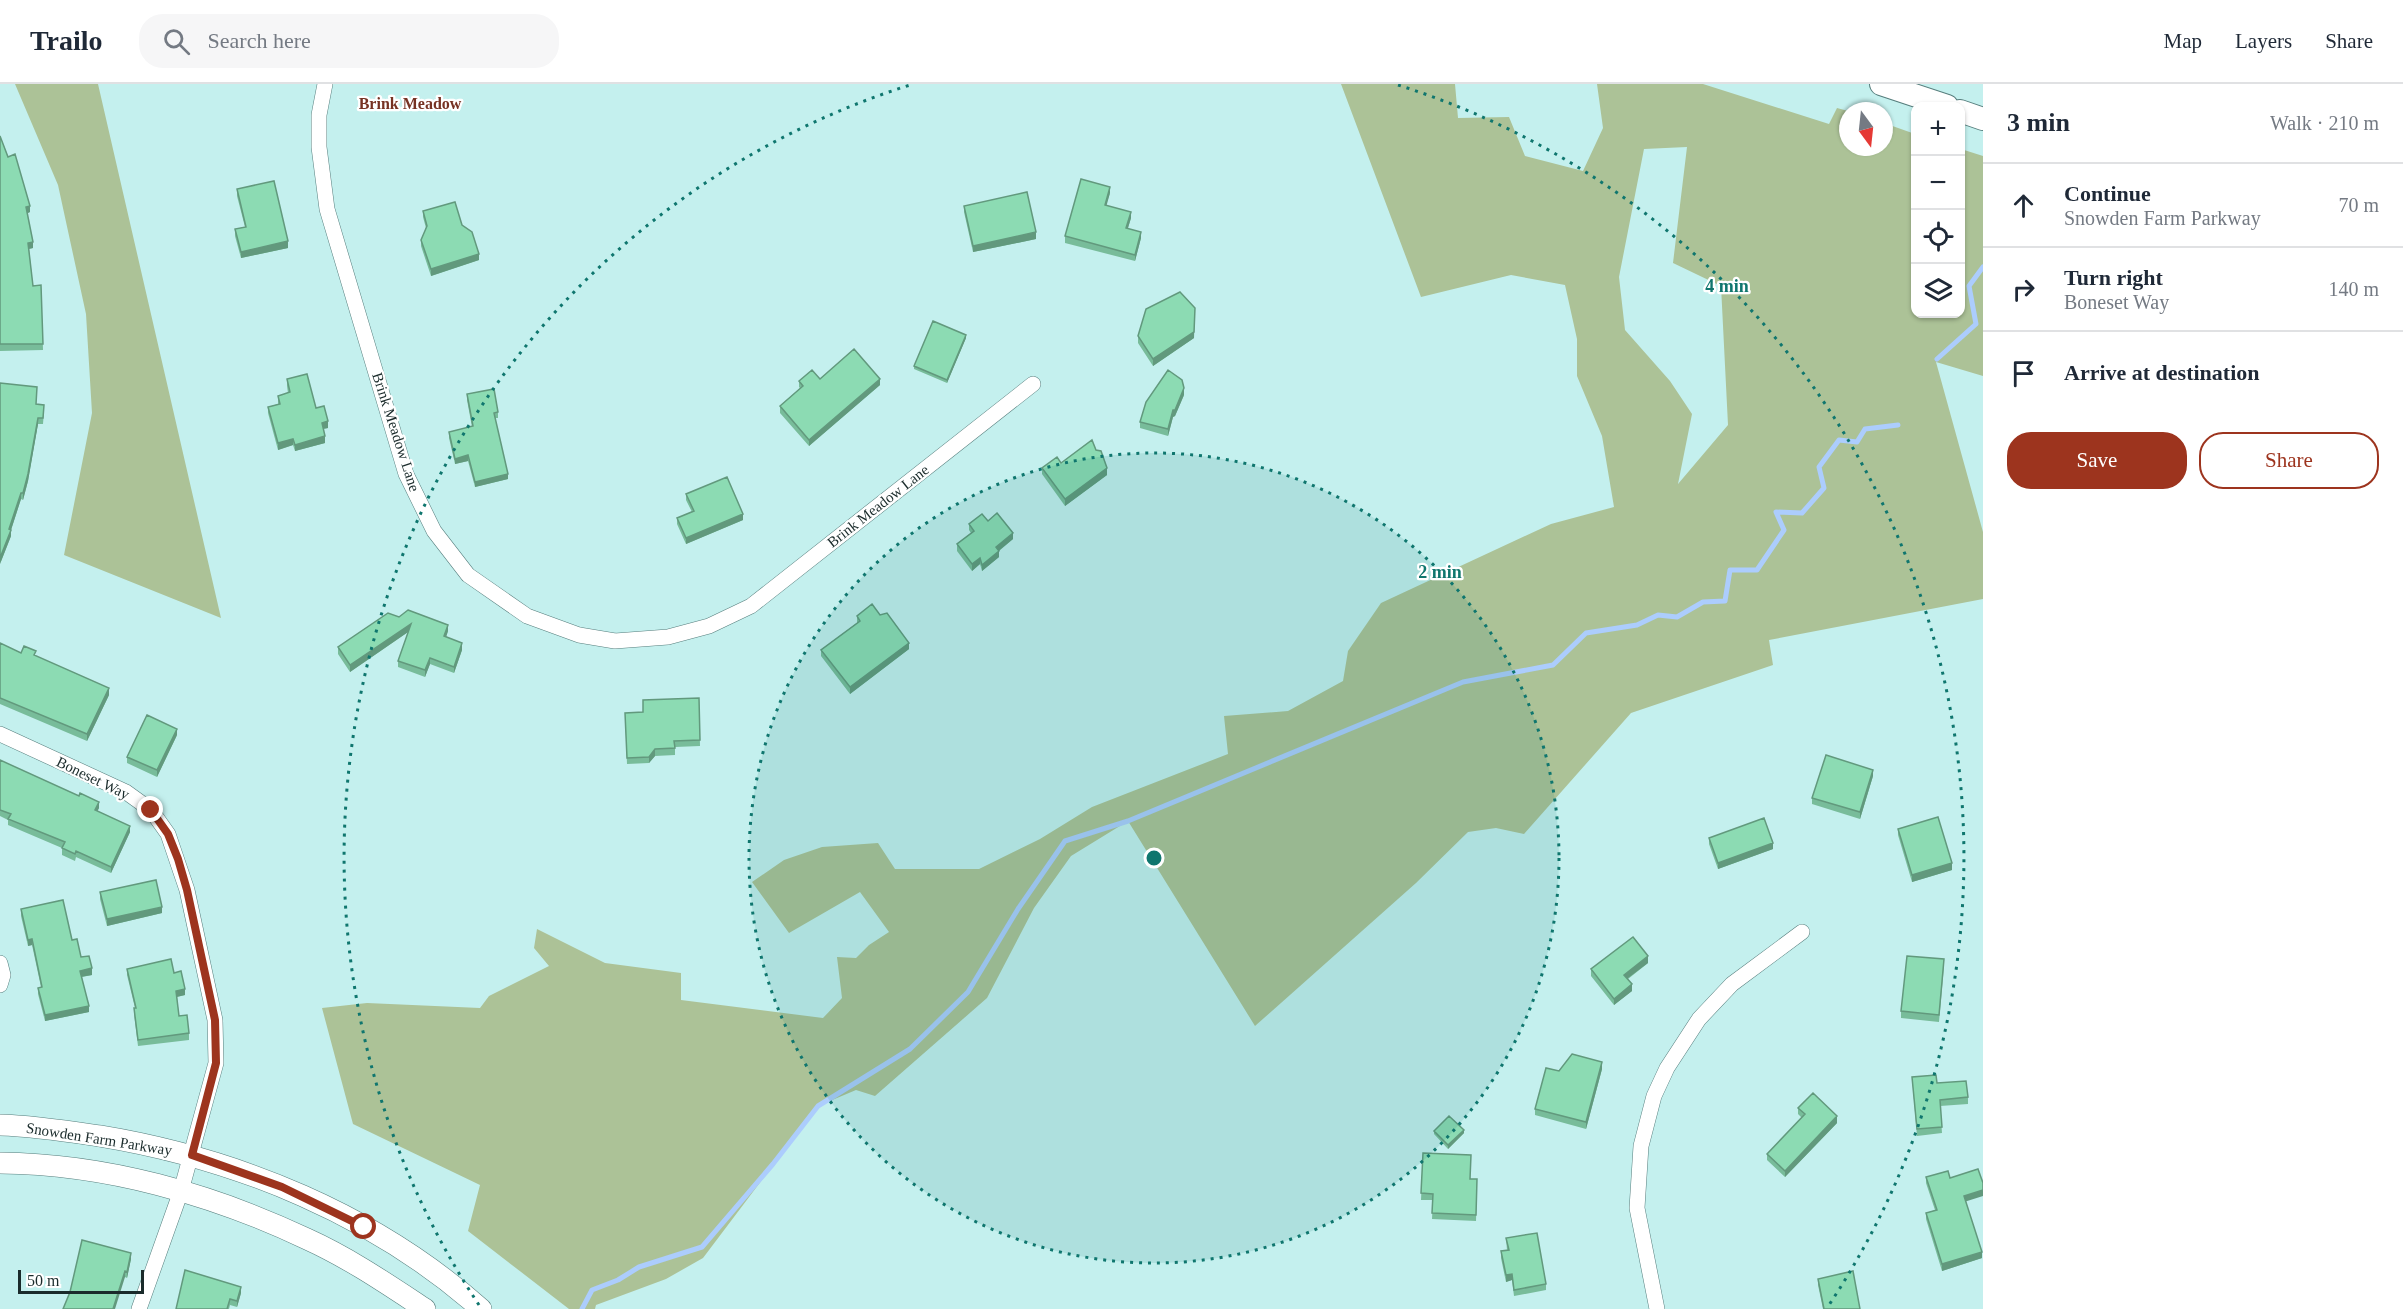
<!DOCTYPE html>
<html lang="en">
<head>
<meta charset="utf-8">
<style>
	:root { --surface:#fff; --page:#f6f6f7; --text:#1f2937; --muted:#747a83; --line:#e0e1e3; --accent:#9d341e }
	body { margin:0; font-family:Georgia,serif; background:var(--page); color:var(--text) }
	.controls { position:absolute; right:18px; top:18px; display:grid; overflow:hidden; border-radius:12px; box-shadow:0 2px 4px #0004 }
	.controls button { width:54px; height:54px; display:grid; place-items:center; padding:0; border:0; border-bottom:2px solid var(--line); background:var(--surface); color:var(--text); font:30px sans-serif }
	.compass { position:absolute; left:1839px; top:18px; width:54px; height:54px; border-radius:50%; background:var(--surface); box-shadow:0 2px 4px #0004; rotate:165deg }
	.scale { position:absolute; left:18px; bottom:15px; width:126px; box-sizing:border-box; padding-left:6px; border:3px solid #1a2b2b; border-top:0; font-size:16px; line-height:21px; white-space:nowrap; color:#1a2b2b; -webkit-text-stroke:4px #fff; paint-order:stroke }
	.stop { position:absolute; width:18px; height:18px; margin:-14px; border:4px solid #9d341e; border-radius:50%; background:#fff }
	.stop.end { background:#9d341e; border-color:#fff; box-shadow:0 2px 6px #0008 }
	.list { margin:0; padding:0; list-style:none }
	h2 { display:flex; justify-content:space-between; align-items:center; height:78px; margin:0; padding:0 24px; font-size:26px }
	h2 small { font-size:20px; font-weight:400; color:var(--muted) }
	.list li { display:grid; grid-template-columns:39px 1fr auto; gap:18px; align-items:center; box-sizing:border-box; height:84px; padding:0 24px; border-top:2px solid var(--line) }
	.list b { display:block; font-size:22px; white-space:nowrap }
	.list p { margin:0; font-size:20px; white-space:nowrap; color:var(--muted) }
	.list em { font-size:20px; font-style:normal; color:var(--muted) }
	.actions { display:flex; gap:12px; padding:18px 24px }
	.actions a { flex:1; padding:14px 0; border:2px solid var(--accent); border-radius:24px; text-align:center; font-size:21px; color:var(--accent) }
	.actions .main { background:var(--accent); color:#fff }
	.icon { flex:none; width:33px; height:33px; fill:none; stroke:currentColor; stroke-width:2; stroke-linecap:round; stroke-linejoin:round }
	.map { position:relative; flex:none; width:1983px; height:1225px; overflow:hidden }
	header { display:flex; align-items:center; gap:36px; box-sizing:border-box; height:84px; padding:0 30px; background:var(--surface); border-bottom:2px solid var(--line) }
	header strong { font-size:28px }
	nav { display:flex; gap:33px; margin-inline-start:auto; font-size:21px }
	.search { width:420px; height:54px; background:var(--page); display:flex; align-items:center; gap:15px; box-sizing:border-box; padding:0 21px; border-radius:24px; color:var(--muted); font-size:22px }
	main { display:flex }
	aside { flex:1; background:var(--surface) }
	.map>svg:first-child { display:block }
	.green { fill:#acc297; fill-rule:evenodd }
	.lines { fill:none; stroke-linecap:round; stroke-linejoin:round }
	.stream { stroke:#accdfd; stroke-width:5 }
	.minor-casing { stroke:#567e7d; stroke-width:16 }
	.secondary-casing { stroke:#567e7d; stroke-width:22 }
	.primary-casing { stroke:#567e7d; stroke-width:24 }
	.minor { stroke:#fff; stroke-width:15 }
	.secondary { stroke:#fff; stroke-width:21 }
	.primary { stroke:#fff; stroke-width:22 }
	.wall { fill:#78bc9a }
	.shaded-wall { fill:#62997d }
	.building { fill:#8cdbb3; stroke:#62997d; stroke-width:1.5 }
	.route { stroke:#9d341e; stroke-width:8 }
	.ring { fill:none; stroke:#0f766e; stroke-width:3; stroke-dasharray:3 6 }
	.labels { text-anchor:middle; stroke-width:4.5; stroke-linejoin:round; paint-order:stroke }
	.street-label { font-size:15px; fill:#1a2b2b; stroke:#fff }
	.neighbourhood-label { font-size:16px; font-weight:bold; fill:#763223; stroke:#fff }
	.centre { fill:#0f766e; stroke:#fff; stroke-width:3 }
	.ring-label { font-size:18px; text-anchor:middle; font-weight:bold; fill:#0f766e; stroke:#fff; stroke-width:4.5; stroke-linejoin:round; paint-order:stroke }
</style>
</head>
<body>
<header>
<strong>Trailo</strong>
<div class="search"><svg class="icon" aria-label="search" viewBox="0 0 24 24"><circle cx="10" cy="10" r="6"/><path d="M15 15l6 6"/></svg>Search here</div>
<nav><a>Map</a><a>Layers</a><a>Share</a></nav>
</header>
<main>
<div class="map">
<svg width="1983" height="1225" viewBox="0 0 1983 1225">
	<rect width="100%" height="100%" fill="#c4f0ee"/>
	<!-- green -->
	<path class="green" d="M15 0H98L221 534 64 471 92 329 86 230 58 101Z
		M1341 0H1455L1458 34 1509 33 1525 72 1583 87 1603 44 1597 0H1703L1829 40 1837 24 1848 27V63H1884V39L1915 50 1916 230H1960L1961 65 1983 72V292L1936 278 1983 448V515L1769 556 1773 581 1631 629 1524 750 1496 744 1468 748 1416 799 1255 942 1128 737 1071 772 1034 824 987 914 875 1012 856 1006 818 1022 703 1174 666 1195 596 1221 595 1225H569L468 1147 480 1101 353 1040 322 924 367 919 480 924 489 912 549 882 534 864 537 845 605 879 681 889V916L823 934 842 914 837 873 856 874 869 861 889 848 860 808 789 849 752 798 784 776 822 763 878 759 895 785H979L1040 755 1092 723 1228 670 1224 632 1288 627 1343 597 1348 567 1381 519 1551 440 1614 423 1602 352 1577 292V255L1565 201 1511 191 1421 213ZM1687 63 1673 179 1721 202 1728 341 1678 400 1692 330 1670 297 1625 246 1619 193 1644 65Z"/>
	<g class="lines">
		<!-- stream -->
		<path class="stream" d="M1937 275 1976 240 1969 202 1983 183
			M582 1225 592 1206 618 1196 639 1183 702 1163 773 1080 818 1022 910 965 968 908 1018 825 1065 757 1128 737 1463 598 1553 581 1586 549 1637 541 1658 531 1677 533 1703 518 1725 517 1730 486H1757L1784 446 1776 428 1802 429 1824 404 1819 383 1839 356 1857 358 1865 345 1898 341"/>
		<!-- minor casing -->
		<g class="minor-casing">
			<path id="minor" d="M325 0 319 31V63L327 125 406 390 434 447 468 491 527 532 579 551 615 557 668 553 709 542 751 522 1033 300
				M0 650 126 708 151 726 168 750 187 806 215 936 216 979 181 1107 139 1225
				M0 879 3 891 0 901
				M1657 1225 1637 1124 1641 1062 1654 1012 1667 984 1699 935 1732 900 1802 848"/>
		</g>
		<!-- secondary casing -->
		<g class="secondary-casing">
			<path id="secondary" d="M0 1041C34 1042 66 1047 100 1052 239 1075 375 1131 481 1225
				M0 1079C106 1080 212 1110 307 1155 349 1174 387 1200 425 1225"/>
		</g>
		<!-- primary casing -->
		<g class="primary-casing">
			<path id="primary" d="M1881 0 1947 22
				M1960 27 1983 35"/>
		</g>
		<!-- minor -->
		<use href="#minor" class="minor"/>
		<!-- secondary -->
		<use href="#secondary" class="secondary"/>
		<!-- primary -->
		<use href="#primary" class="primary"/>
	</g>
	<!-- wall -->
	<path class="wall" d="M0 52 30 128 27 129 33 164 29 165 33 202 41 201 43 266 0 267Z
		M237 105 288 164 241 174 235 152V145L245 143 237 112Z
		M1110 109 1106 121 1131 134 1128 144 1141 154 1135 177 1065 159V152Z
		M964 122 1036 155 973 168 964 128Z
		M423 127 462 141 479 176 431 192 421 162V156L426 144 423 133Z
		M1138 252 1194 254 1153 282 1138 259Z
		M966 254 947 299 914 285V282Z
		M287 295 316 324 328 344 323 345 325 359 295 367 293 361 278 366 268 329V323L278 320V312L288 309 287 302Z
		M820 295 880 301 809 362 780 329V322L800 304 799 303V297Z
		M37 309 36 320 44 327 43 340H38L28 397 23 416 21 415 11 446V452L0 480Z
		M467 310 498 328V334H495L508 395 475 403 468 377 455 380 449 354V348L472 343 467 316Z
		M1184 311 1175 332 1173 333 1168 352 1140 344V338Z
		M1096 366 1107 391 1065 422 1042 390V384L1061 379Z
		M686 410 743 436 686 460 677 440V434L692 428 686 416Z
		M988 437 1013 455 999 467V473L982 487 980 480 972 487 957 467V460L971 449 969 446V440Z
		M880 531 909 565 850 610 821 572V566L857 539V532Z
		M399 533 448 547 446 553 462 566 454 589 430 580 425 593 398 583V577L408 548 350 588 338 570V563Z
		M0 559 21 569 36 572 109 611 87 657 0 620Z
		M699 614 700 662 675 663V671L655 672 649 679 627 680 625 629 643 628Z
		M177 651 157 693 127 679V673Z
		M0 676 99 724 97 727 130 748 111 789 76 773 75 777 62 771V764L8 741V736L0 732Z
		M1873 692 1860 735 1812 720V714Z
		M1898 745 1952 786 1912 798 1898 751Z
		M1709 754 1773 765 1718 785 1709 760Z
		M100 808 162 829 107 842 100 815Z
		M21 825 72 856 81 873 92 891 82 893 89 928 45 937 38 910V904L41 903 32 861 28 862 21 832Z
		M1648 879 1628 895 1632 907 1614 921 1591 892V885Z
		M1944 882 1939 938 1901 934V927Z
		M127 885 174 889 185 911 177 913 179 932 189 949V956L138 962 134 930V924H135L127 891Z
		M1602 985 1586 1045 1535 1031V1025L1559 987Z
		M1912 993 1937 999 1968 1013V1020L1940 1022 1942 1049 1917 1052Z
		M1798 1024 1837 1039 1785 1093 1767 1076V1070L1802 1034 1798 1030Z
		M1434 1047 1464 1049 1448 1065 1434 1050Z
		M1423 1069 1471 1095H1477L1476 1137 1432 1135 1433 1116H1421Z
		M1926 1093 1950 1094 1966 1118 1982 1174 1942 1187 1926 1135V1129L1935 1126 1926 1099Z
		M1506 1154 1546 1200V1206L1514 1212 1512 1196 1506 1198 1501 1174V1167L1507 1166Z
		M131 1175 127 1194 125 1193 63 1225Z
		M1818 1195 1860 1225H1823L1818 1201Z
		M241 1209 237 1223 230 1221 229 1225H176Z"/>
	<!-- shaded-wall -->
	<path class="shaded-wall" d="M1110 103V109L1105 127V121Z
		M30 122V128L26 130V123Z
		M1131 128V134L1126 150V144Z
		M1036 148V155L973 168V162Z
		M1141 148V154L1135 177V171Z
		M288 157V164L241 174V168Z
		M33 158V164L28 165V159Z
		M479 170V176L431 192V185Z
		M1195 224 1194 254 1153 282V275Z
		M966 251V254L947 299V296Z
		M880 295V301L809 362V356Z
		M1184 304V311L1175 332 1173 333 1168 352V345L1173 326Z
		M38 334V340L28 397 23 416V409Z
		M328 337V344L322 345V339Z
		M325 352V359L295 367V361Z
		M293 355V361L278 366V359Z
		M468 371V377L455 380V375Z
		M1107 384V391L1065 422V415Z
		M508 390V395L475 403V398Z
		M21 409V415L11 446V452L0 480V474Z
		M743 430V436L686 460V454Z
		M1013 449V455L996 469V463Z
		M999 467V473L982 487V481Z
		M980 474V480L972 487V480Z
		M411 540V546L350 588V581Z
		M448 541V547L444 559V552Z
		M462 559V566L454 589V583Z
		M909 559V565L850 610V603Z
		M430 574V580L425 593V586Z
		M109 604V611L87 657V650Z
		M177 645V651L157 693V686Z
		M655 665V672L649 679V673Z
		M1873 686V692L1860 735V728Z
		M99 718V724L95 732V726Z
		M130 742V748L111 789V783Z
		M1773 759V765L1718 785V779Z
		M1952 779V786L1912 798V791Z
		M162 823V829L107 842V835Z
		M32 855V861L28 862V856Z
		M1648 872V879L1624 897V891Z
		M92 884V891L80 893V887Z
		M1632 900V907L1614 921V915Z
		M185 905V911L176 913V907Z
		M89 922V928L45 937V931Z
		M1602 978V985L1586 1045V1038Z
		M1837 1032V1039L1785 1093V1087Z
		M1464 1046V1049L1448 1065V1061Z
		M1983 1106V1112L1964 1118V1112Z
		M1982 1168V1174L1942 1187V1180Z
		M131 1169V1175L127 1194V1188Z
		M125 1187V1193L115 1225H113Z
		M1512 1190V1196L1506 1198V1191Z
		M241 1203V1209L237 1223V1217Z"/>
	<!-- building -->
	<path class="building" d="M0 52 8 73 15 70 30 122 26 123 33 158 28 159 33 202 41 201 43 260H0Z
		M1081 95 1110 103 1105 121 1131 128 1126 144 1141 148 1135 171 1065 152Z
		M274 97 288 157 241 168 235 145 246 143 237 105Z
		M1027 108 1036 148 973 162 964 122Z
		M455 118 462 141 472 148 479 170 431 185 421 156 427 142 423 127Z
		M1180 208 1195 224 1194 248 1153 275 1138 252 1146 225Z
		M933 237 966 251 947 296 914 282Z
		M854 265 880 295 809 356 780 322 803 302 799 297 812 286 820 295Z
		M1168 286 1182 296 1184 304 1175 326H1173L1168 345 1140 338 1146 318Z
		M307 290 316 324 324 322 328 337 322 339 325 352 295 361 293 355 278 359 268 323 280 320 278 312 290 308 287 295Z
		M0 299 37 303 36 320 44 321 43 334H38L28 390 23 409H21L9 445 11 446 0 474Z
		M494 305 498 328 494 329 508 390 475 398 468 371 455 375 449 348 473 342 467 310Z
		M1092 356 1096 366 1101 367 1107 384 1065 415 1042 384 1057 373 1061 379Z
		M727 393 743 430 686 454 677 434 694 427 686 410Z
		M997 429 1013 449 996 463 999 467 982 481 980 474 972 480 957 460 974 447 969 440 982 430 988 437Z
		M872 520 880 531 887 529 909 559 850 603 821 566 860 537 857 532Z
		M408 526 448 541 444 552 462 559 454 583 430 574 425 586 398 577 411 540 350 581 338 563 388 529 399 533Z
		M0 559 21 569 24 562 36 567 34 571 109 604 87 650 0 614Z
		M699 614 700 656 674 657 675 664 655 665 649 673 627 674 625 629 643 628V616Z
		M147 631 177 645 157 686 127 673Z
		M1826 671 1873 686 1860 728 1812 714Z
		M0 676 79 712 80 709 99 718 95 726 130 742 111 783 76 767 75 770 62 764 65 758 8 735 11 730 0 726Z
		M1938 733 1952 779 1912 791 1898 745Z
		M1764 734 1773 759 1718 779 1709 754Z
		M156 796 162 823 107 835 100 808Z
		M63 816 72 856 77 855 81 873 89 872 92 884 80 887 89 922 45 931 38 904 42 903 32 855 28 856 21 825Z
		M1633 853 1648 872 1624 891 1632 900 1614 915 1591 885Z
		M1907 872 1944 875 1939 931 1901 927Z
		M171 875 174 889 181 887 185 905 176 907 179 932 187 931 189 949 138 956 134 924H136L127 885Z
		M1572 970 1602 978 1586 1038 1535 1025 1546 984 1559 987Z
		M1936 991 1937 999 1966 997 1968 1013 1940 1016 1942 1043 1917 1045 1912 993Z
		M1813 1009 1837 1032 1785 1087 1767 1070 1805 1030 1798 1024Z
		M1449 1032 1464 1046 1448 1061 1434 1047Z
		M1423 1069 1471 1071 1470 1095H1477L1476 1131 1432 1129 1433 1110 1421 1109Z
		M1978 1085 1983 1099V1106L1964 1112 1982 1168 1942 1180 1926 1129 1937 1126 1926 1093 1948 1087 1950 1094Z
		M1537 1149 1546 1200 1514 1206 1512 1190 1506 1191 1501 1167 1509 1166 1506 1154Z
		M82 1156 131 1169 127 1188 125 1187 113 1225H63L70 1208Z
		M185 1186 241 1203 237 1217 230 1215 227 1225H176Z
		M1853 1187 1860 1225H1824L1818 1195Z"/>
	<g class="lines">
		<!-- route -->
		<path class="route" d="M151 726 168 750 178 775 187 806 215 936 216 979 192 1071 282 1103 364 1143"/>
	</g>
	<!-- distance rings -->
	<circle cx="1154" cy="774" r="405" fill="#0f766e" fill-opacity=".12"/>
	<g class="ring">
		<circle cx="1154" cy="774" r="405"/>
		<path d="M479 1221A810 810 0 0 1 910 1M1398 1A810 810 0 0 1 1829 1221"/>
	</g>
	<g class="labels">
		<!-- street labels -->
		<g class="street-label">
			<text transform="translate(396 348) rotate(72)" y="5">Brink Meadow Lane</text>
			<text transform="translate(878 422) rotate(-38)" y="5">Brink Meadow Lane</text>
			<text transform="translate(93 694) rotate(26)" y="5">Boneset Way</text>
			<text transform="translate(99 1055) rotate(9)" y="5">Snowden Farm Parkway</text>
		</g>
		<!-- neighbourhood labels -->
		<g class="neighbourhood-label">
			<text x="410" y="25">Brink Meadow</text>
		</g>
	</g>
	<circle cx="1154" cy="774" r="9" class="centre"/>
	<g class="ring-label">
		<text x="1727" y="208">4 min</text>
		<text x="1440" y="494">2 min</text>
	</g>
</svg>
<div class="controls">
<button>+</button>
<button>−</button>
<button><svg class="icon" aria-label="locate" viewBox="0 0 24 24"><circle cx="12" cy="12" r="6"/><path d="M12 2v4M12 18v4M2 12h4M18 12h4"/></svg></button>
<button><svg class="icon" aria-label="layers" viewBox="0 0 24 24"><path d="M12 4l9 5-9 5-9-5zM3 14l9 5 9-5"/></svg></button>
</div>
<svg class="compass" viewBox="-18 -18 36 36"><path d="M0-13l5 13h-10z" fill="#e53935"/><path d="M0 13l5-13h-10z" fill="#747a83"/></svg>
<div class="scale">50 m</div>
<div class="stop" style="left:364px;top:1143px"></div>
<div class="stop end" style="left:151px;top:726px"></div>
</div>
<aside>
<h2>3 min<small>Walk · 210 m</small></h2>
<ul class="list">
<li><svg class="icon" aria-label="ahead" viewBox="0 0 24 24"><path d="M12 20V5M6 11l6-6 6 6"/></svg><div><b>Continue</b><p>Snowden Farm Parkway</p></div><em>70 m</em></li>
<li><svg class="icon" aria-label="right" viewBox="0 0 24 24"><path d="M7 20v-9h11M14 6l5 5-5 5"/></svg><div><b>Turn right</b><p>Boneset Way</p></div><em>140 m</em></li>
<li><svg class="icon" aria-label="arrive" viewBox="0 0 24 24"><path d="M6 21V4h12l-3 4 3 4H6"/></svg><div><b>Arrive at destination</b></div></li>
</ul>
<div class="actions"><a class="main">Save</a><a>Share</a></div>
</aside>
</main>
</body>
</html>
